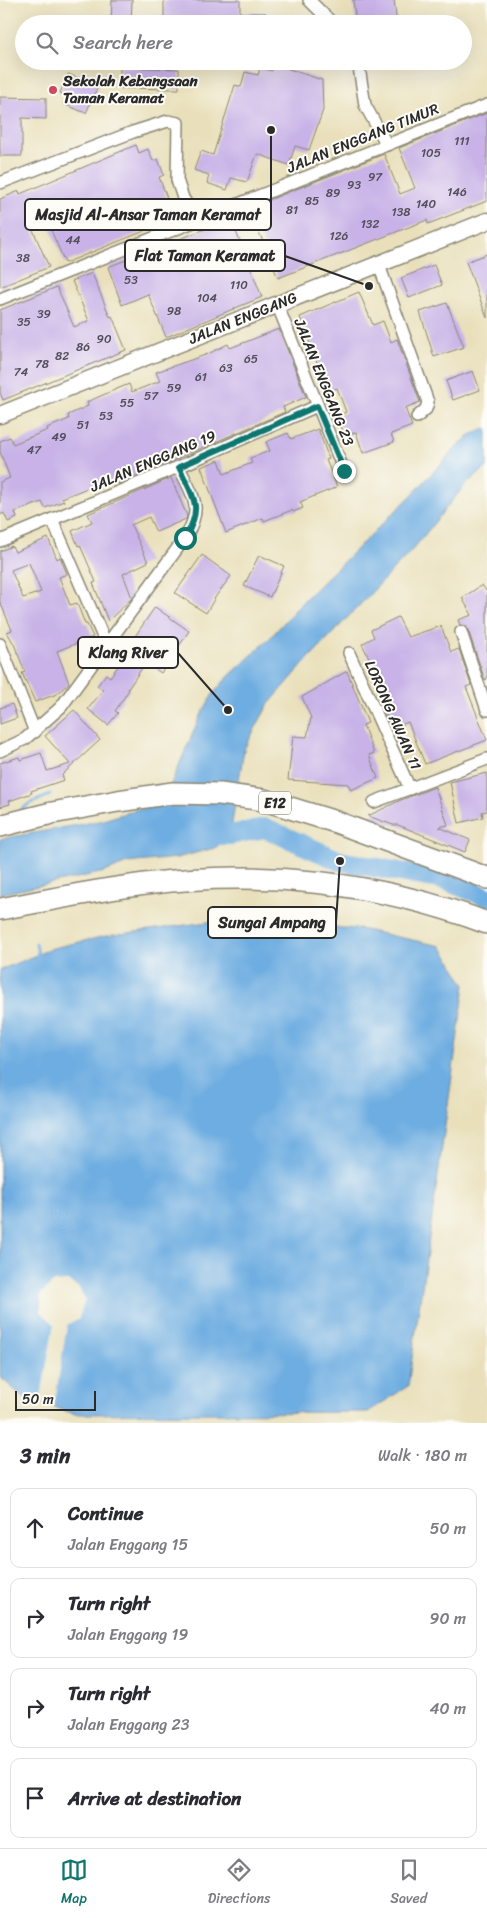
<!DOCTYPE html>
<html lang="en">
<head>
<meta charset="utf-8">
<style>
	:root { --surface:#fff; --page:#f2f2f3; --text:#2b2b33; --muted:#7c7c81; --line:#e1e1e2; --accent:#0f766e }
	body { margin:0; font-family:Sriracha,sans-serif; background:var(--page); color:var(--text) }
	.scale { position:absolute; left:15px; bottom:12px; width:81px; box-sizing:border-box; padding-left:5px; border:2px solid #2b2b2b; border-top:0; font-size:14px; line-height:18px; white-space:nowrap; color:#2b2b2b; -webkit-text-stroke:4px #fdfcf7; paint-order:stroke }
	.stop { position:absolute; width:15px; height:15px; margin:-11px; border:4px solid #0f766e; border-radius:50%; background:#fff }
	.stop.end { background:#0f766e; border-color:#fff; box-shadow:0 1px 5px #0008 }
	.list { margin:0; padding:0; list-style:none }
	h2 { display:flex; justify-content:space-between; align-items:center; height:65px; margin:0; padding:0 20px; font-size:21px }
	h2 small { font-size:16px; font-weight:400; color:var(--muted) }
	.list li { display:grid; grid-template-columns:32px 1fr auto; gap:15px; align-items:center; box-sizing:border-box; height:80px; margin:0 10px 10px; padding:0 10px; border:1px solid var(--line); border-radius:10px }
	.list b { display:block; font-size:19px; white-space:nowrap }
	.list p { margin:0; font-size:16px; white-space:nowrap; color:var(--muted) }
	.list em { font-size:16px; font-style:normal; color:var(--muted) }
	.icon { flex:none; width:28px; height:28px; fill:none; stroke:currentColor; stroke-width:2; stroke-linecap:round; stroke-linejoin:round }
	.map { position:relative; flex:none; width:487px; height:1423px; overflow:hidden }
	.search { position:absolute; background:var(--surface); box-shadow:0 5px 20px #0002; left:15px; right:15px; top:15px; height:55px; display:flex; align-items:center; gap:12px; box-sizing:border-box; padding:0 18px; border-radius:28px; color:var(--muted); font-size:19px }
	.sheet { height:425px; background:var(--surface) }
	nav { display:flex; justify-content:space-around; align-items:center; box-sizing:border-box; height:70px; border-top:1px solid var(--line); background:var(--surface); font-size:14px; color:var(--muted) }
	nav a { display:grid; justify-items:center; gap:2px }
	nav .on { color:var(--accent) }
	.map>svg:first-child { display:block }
	.water { fill:#6eade1; stroke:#4c6c86 }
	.pier { fill:#e9e0bb }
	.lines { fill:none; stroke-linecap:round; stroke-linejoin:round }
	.stream { stroke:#6eade1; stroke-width:3 }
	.river { stroke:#6eade1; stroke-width:20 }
	.building { fill:#c8b2e7; fill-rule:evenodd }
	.street-casing { stroke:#8a8673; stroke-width:14 }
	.secondary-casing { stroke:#8a8673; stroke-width:19 }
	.highway-casing { stroke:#8a8673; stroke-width:24 }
	.street { stroke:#fff; stroke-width:11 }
	.secondary { stroke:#fff; stroke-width:16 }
	.highway { stroke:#fff; stroke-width:21 }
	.route { stroke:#0f766e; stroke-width:6 }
	.poi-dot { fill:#d1495b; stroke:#fdfcf7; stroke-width:2 }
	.labels { text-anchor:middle; stroke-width:4; stroke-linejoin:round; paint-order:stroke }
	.number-label { font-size:12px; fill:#524d5a }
	.shield { fill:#fdfcf7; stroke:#6a6a68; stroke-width:1 }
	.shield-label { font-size:14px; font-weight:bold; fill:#2b2b2b }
	.poi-label { font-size:15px; font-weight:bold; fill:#2b2b2b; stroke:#fdfcf7; text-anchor:start }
	.street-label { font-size:15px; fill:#2b2b2b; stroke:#fdfcf7 }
	.leader { fill:none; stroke:#2b2b2b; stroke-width:2 }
	.callout-dot { fill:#2b2b2b; stroke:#fdfcf7; stroke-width:2 }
	.callout { fill:#fdfcf7; stroke:#2b2b2b; stroke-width:2 }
	.callout-label { font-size:16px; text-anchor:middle; font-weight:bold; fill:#2b2b2b }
</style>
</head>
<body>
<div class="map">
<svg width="487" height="1423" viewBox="0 0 487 1423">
	<rect width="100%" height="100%" fill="#fdfcf7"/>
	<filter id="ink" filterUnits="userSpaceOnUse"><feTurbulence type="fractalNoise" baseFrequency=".02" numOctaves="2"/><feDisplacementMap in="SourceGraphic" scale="10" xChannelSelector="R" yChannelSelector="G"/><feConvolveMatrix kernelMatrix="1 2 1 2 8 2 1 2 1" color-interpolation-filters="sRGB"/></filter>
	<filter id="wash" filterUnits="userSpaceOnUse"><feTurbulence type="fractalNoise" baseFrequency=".0096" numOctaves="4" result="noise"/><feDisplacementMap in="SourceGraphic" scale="20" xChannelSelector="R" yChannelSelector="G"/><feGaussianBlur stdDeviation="1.12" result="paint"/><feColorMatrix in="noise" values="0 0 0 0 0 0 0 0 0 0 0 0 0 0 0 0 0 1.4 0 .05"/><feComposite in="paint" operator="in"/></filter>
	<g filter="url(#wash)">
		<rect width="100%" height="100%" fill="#e9e0bb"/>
		<!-- water -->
		<path class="water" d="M487 428V467L465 485 414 548 309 658 268 705 244 749 230 835 215 848 176 858 127 863 105 872 0 894V839L100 821 158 803 168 791 199 719 213 694 225 680 270 638 305 599 411 496 455 449 470 435Z
			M215 921 360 929 441 946 465 985 408 1386 368 1412 75 1414 23 1397 0 1377V970L53 948 106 936Z"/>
		<!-- pier -->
		<path class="pier" d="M68 1281 79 1288 85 1300 79 1318 67 1325 54 1407 40 1402 54 1324 41 1312V1294L54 1282Z"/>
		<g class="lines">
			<!-- stream -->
			<path class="stream" d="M20 811 29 804 50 795
				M36 944 38 955"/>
			<!-- river -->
			<path class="river" d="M204 835H230L265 828 340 861 444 880 487 897"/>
		</g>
		<g id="blocks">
			<!-- building -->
			<path class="building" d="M112 0H132L131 24H111Z
				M164 0H240V13H266V24H164Z
				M353 0H394L397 24H356Z
				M274 64 322 80 323 110 309 150 295 146 289 165 257 154 247 182 231 178 227 190 207 183 209 175 194 170 201 151 213 155 235 85 241 87 245 72 258 75 260 68 272 71Z
				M120 67 179 69V89L120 88Z
				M68 74 98 86 86 113 63 104 67 96 60 93Z
				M0 97 46 98V119L22 118V156H0Z
				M487 113V201L428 224 427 220 278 278 249 208 384 154 400 194 415 188 399 148Z
				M136 145 139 153 148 149 153 161 158 159 164 175 159 177 167 198 156 203 164 223 65 263 48 223 33 230 49 267 0 287V199L19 191 20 194Z
				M231 219 262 297 166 337 148 294 122 305 108 267Z
				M487 254V318L466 262Z
				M434 265 442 285 409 298 401 278Z
				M92 273 110 317 112 316 126 350 3 400 0 393V310L57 287 74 327 89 321 72 281Z
				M359 292 373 325 383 321 391 342 397 339 420 402 405 408 412 426 391 434 394 442 363 453 356 432 345 436 337 416 346 412 337 388 328 392 300 317Z
				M447 303 464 347 434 357 420 312Z
				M279 329 306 397 283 407 285 412 118 484 116 479 96 487 95 485 62 498 64 501 45 508 42 502 15 512 17 518 8 522 4 513 0 515V482L10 478 0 452V441L10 437 13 444 48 430 47 428 69 419 68 415 88 406 87 402 112 391 129 384 132 392 160 381 156 372 208 354 228 344 230 348Z
				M473 371 480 390 453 400 446 381Z
				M318 429 329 459 326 460 337 487 300 502 303 508 293 512 292 510 264 521 263 518 226 533 201 467 219 460 224 474 252 463 250 458 270 451 266 442 288 433 291 439Z
				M171 478 187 516 186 519 156 532 149 517 131 525 148 562 123 574 132 598 108 621 93 583 96 582 80 545 78 546 72 531 92 522 88 514Z
				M48 538 57 559 60 557 67 574 59 577 70 605 77 603 85 624H87L93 637 57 651 69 683 57 694 35 702 22 673 25 672 14 644 7 632 12 630 0 602V551L12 546 15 552ZM29 563 41 592 23 598 11 570Z
				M202 555 231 576 216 596 206 613 175 593Z
				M259 555 284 566 270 597 244 586Z
				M482 585 487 592V679L485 680 468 630 466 626 460 625 458 620 472 615 462 598Z
				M155 607 189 631 161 673 146 662 128 689 129 690 115 711 118 713 108 725 88 709 103 690 97 686 106 674 110 677 130 650 127 648Z
				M398 617 408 637 441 626 451 652 459 649 471 685 466 687 487 740 425 764 408 722 391 729 385 712 387 711 382 697 385 696 375 669 362 644 374 637 371 630Z
				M347 671 368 723 363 725 374 753 369 755 378 778 351 790 348 784 288 780 293 736 307 737 311 718 302 697Z
				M12 704 17 718 0 724V708Z
				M74 710 100 740 62 775 64 780 31 791 32 793 9 801 10 804 0 807V763L19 757 20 760 41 753 47 771 70 764 45 736Z
				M487 773V811L482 812 483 817 459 823 450 782Z
				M435 787 448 825 439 827 470 840 465 852 398 825H393L368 816 401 800Z"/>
		</g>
	</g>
	<g filter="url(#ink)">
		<use href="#blocks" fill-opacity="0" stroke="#8a8673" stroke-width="1"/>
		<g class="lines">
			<!-- street casing -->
			<g class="street-casing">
				<path id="street" d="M309 0 333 24
					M358 61 365 105 387 145
					M0 183 133 132 168 121 178 123 177 180 183 198 197 221
					M379 265 428 402 426 409 417 417
					M0 299 487 105
					M277 304 344 471
					M52 519 107 646
					M0 541 183 465 317 406
					M461 632 487 710
					M0 644 35 732
					M349 653 410 789
					M0 751 25 739 61 707 185 538C204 506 193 497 179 467
					M374 802 487 759"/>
			</g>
			<!-- secondary casing -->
			<g class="secondary-casing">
				<path id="secondary" d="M0 415 487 221"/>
			</g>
			<!-- highway casing -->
			<g class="highway-casing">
				<path id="highway" d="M0 826 52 813 118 801 173 793 220 794 264 800 336 822 487 878
					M0 909C48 900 97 890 145 884 260 869 379 882 487 923"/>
			</g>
			<!-- street -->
			<use href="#street" class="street"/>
			<!-- secondary -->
			<use href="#secondary" class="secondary"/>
			<!-- highway -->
			<use href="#highway" class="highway"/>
		</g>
	</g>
	<g class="lines" filter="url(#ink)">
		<!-- route -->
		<path class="route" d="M185 538C204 506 193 497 179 467L317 406 344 471"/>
	</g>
	<!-- markers -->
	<circle class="poi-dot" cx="53" cy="90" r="5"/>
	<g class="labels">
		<!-- number labels -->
		<g class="number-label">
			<text x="462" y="145">111</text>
			<text x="431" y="157">105</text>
			<text x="375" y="181">97</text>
			<text x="354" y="189">93</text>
			<text x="457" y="196">146</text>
			<text x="333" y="197">89</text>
			<text x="312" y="205">85</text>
			<text x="426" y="208">140</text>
			<text x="292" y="214">81</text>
			<text x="401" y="216">138</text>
			<text x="370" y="228">132</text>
			<text x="339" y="240">126</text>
			<text x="73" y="244">44</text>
			<text x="23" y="262">38</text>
			<text x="131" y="284">53</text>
			<text x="239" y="289">110</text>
			<text x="207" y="302">104</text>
			<text x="174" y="315">98</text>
			<text x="44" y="318">39</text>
			<text x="24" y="326">35</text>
			<text x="104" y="343">90</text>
			<text x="83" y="351">86</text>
			<text x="62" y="360">82</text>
			<text x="251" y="363">65</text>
			<text x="42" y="368">78</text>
			<text x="226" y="372">63</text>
			<text x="21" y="376">74</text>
			<text x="201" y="381">61</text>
			<text x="174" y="392">59</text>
			<text x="151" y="400">57</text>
			<text x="127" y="407">55</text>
			<text x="106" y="420">53</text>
			<text x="83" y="429">51</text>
			<text x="59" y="441">49</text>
			<text x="34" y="454">47</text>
		</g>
		<!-- shield labels -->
		<rect class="shield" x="259" y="791.5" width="32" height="23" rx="4"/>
		<g class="shield-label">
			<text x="275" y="808">E12</text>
		</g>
		<!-- poi labels -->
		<g class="poi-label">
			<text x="63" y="86">Sekolah Kebangsaan<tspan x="63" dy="17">Taman Keramat</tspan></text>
		</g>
		<!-- street labels -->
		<g class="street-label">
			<text transform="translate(363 138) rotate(-22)" y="5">JALAN ENGGANG TIMUR</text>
			<text transform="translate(243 318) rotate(-22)" y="5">JALAN ENGGANG</text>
			<text transform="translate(324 382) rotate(68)" y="5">JALAN ENGGANG 23</text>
			<text transform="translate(153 461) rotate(-23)" y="5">JALAN ENGGANG 19</text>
			<text transform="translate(393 715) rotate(66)" y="5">LORONG AWAN 11</text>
		</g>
	</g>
	<!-- callouts -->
	<path class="leader" d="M271 130L271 214M369 286L285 256M228 710L178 653M340 861L336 922"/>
	<g class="callout-dot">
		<circle cx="271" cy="130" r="5"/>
		<circle cx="369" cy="286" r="5"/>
		<circle cx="228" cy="710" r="5"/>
		<circle cx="340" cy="861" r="5"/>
	</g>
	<g class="callout">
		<rect x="25" y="199" width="246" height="31" rx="5"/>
		<rect x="125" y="240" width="160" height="31" rx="5"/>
		<rect x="78" y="637" width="100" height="31" rx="5"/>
		<rect x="208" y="907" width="128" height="31" rx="5"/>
	</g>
	<g class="callout-label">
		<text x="148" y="220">Masjid Al-Ansar Taman Keramat</text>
		<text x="205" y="261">Flat Taman Keramat</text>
		<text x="128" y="658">Klang River</text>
		<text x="272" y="928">Sungai Ampang</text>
	</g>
</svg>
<div class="scale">50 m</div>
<div class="stop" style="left:185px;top:538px"></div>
<div class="stop end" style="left:344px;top:471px"></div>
<div class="search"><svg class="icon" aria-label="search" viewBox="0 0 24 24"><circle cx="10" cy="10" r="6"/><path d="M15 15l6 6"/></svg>Search here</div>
</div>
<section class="sheet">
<h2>3 min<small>Walk · 180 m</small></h2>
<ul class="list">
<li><svg class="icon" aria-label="ahead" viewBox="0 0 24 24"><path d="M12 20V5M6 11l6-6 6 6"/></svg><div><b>Continue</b><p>Jalan Enggang 15</p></div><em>50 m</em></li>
<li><svg class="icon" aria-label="right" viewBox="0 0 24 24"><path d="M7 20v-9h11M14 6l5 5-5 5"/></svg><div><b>Turn right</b><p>Jalan Enggang 19</p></div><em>90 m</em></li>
<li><svg class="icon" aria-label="right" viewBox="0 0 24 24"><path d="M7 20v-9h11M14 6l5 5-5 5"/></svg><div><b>Turn right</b><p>Jalan Enggang 23</p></div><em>40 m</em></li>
<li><svg class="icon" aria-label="arrive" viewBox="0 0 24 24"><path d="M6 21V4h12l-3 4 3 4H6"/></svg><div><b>Arrive at destination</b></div></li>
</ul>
</section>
<nav>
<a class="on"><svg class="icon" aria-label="map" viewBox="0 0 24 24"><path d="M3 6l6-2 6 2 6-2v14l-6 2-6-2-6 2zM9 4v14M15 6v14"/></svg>Map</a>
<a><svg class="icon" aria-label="directions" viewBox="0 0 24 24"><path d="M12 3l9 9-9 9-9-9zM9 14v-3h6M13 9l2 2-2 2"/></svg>Directions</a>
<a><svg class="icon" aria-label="saved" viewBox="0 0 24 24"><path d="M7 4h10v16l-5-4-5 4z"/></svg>Saved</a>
</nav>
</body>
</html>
